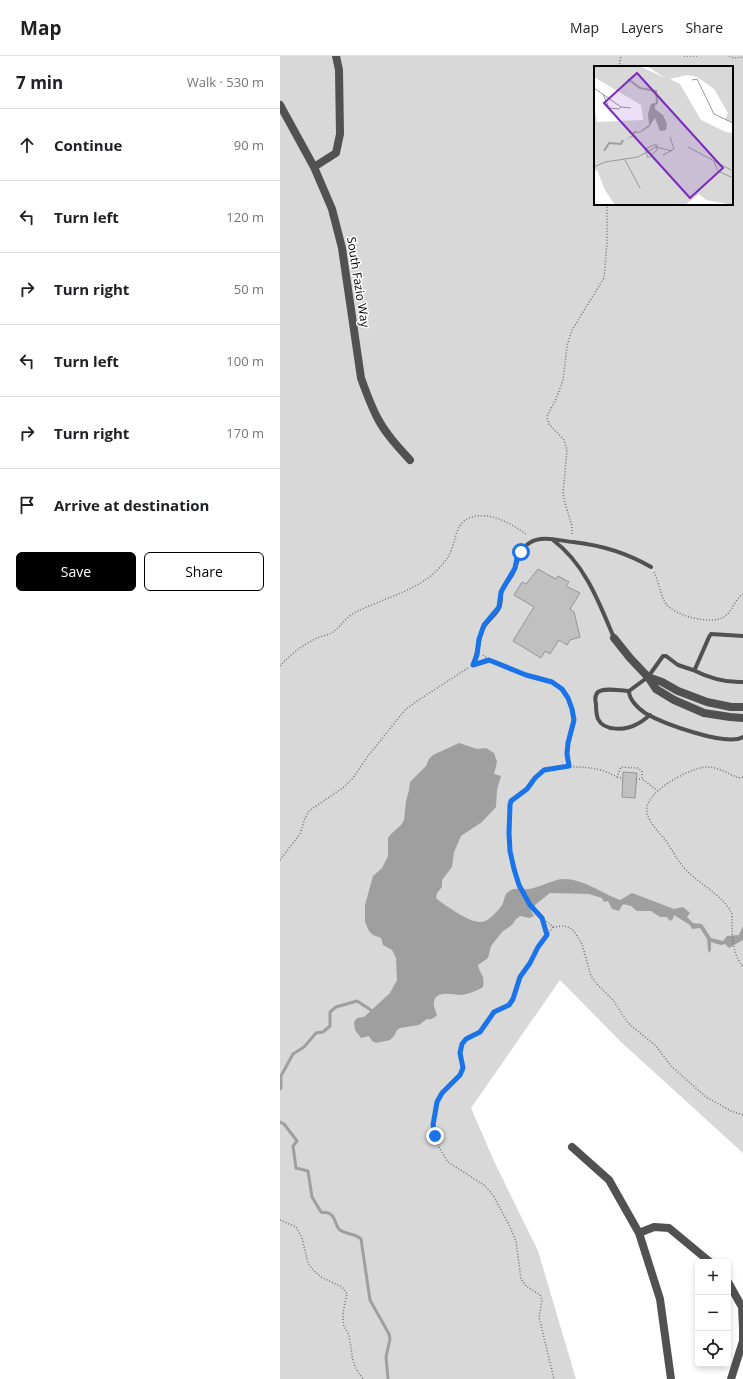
<!DOCTYPE html>
<html lang="en">
<head>
<meta charset="utf-8">
<style>
	:root { --surface:#fff; --page:#f6f6f6; --text:#202124; --muted:#757577; --line:#e0e0e0; --accent:#000 }
	body { margin:0; font-family:"Open Sans",sans-serif; background:var(--page); color:var(--text) }
	.controls { position:absolute; right:12px; bottom:12px; display:grid; overflow:hidden; border-radius:6px; box-shadow:0 2px 6px #0003 }
	.controls button { width:36px; height:36px; display:grid; place-items:center; padding:0; border:0; border-bottom:1px solid var(--line); background:var(--surface); color:var(--text); font:20px sans-serif }
	.stop { position:absolute; width:12px; height:12px; margin:-9px; border:3px solid #1a73e8; border-radius:50%; background:#fff }
	.stop.end { background:#1a73e8; border-color:#fff; box-shadow:0 1px 4px #0008 }
	.list { margin:0; padding:0; list-style:none }
	h2 { display:flex; justify-content:space-between; align-items:center; height:52px; margin:0; padding:0 16px; font-size:17px }
	h2 small { font-size:13px; font-weight:400; color:var(--muted) }
	.list li { display:grid; grid-template-columns:26px 1fr auto; gap:12px; align-items:center; box-sizing:border-box; height:72px; padding:0 16px; border-top:1px solid var(--line) }
	.list b { display:block; font-size:15px; white-space:nowrap }
	.list em { font-size:13px; font-style:normal; color:var(--muted) }
	.actions { display:flex; gap:8px; padding:12px 16px }
	.actions a { flex:1; padding:9px 0; border:1px solid var(--accent); border-radius:6px; text-align:center; font-size:14px; color:var(--accent) }
	.actions .main { background:var(--accent); color:#fff }
	.icon { flex:none; width:22px; height:22px; fill:none; stroke:currentColor; stroke-width:2; stroke-linecap:round; stroke-linejoin:round }
	.map { position:relative; flex:none; width:463px; height:1323px; overflow:hidden }
	header { display:flex; align-items:center; gap:24px; box-sizing:border-box; height:56px; padding:0 20px; background:var(--surface); border-bottom:1px solid var(--line) }
	header strong { font-size:19px }
	nav { display:flex; gap:22px; margin-inline-start:auto; font-size:14px }
	main { display:flex }
	aside { flex:1; background:var(--surface) }
	.map>svg:first-child { display:block }
	.green { fill:#d8d8d8; fill-rule:evenodd }
	.water { fill:#9f9f9f }
	.lines { fill:none; stroke-linecap:round; stroke-linejoin:round }
	.stream { stroke:#9f9f9f; stroke-width:3 }
	.building { fill:#c0c0c0; stroke:#959595 }
	.path { stroke:#737373; stroke-width:1.5; stroke-dasharray:1 2; stroke-linecap:butt }
	.lane { stroke:#515151; stroke-width:4 }
	.street { stroke:#515151; stroke-width:8 }
	.route { stroke:#1a73e8; stroke-width:5 }
	.labels { text-anchor:middle; stroke-width:3; stroke-linejoin:round; paint-order:stroke }
	.street-label { font-size:12px; fill:#000; stroke:#fff }
	.inset-river { fill:none; stroke:#9f9f9f; stroke-width:2 }
	.inset-road { fill:none; stroke:#999; stroke-width:1 }
	.view { fill:#7b2cbf; fill-opacity:0.15; stroke:#7b2cbf; stroke-width:2 }
	.inset-edge { fill:none; stroke:#000; stroke-width:2 }
</style>
</head>
<body>
<header>
<strong>Map</strong>
<nav><a>Map</a><a>Layers</a><a>Share</a></nav>
</header>
<main>
<aside>
<h2>7 min<small>Walk · 530 m</small></h2>
<ul class="list">
<li><svg class="icon" aria-label="ahead" viewBox="0 0 24 24"><path d="M12 20V5M6 11l6-6 6 6"/></svg><div><b>Continue</b></div><em>90 m</em></li>
<li><svg class="icon" aria-label="left" viewBox="0 0 24 24"><path d="M17 20v-9H6M10 6l-5 5 5 5"/></svg><div><b>Turn left</b></div><em>120 m</em></li>
<li><svg class="icon" aria-label="right" viewBox="0 0 24 24"><path d="M7 20v-9h11M14 6l5 5-5 5"/></svg><div><b>Turn right</b></div><em>50 m</em></li>
<li><svg class="icon" aria-label="left" viewBox="0 0 24 24"><path d="M17 20v-9H6M10 6l-5 5 5 5"/></svg><div><b>Turn left</b></div><em>100 m</em></li>
<li><svg class="icon" aria-label="right" viewBox="0 0 24 24"><path d="M7 20v-9h11M14 6l5 5-5 5"/></svg><div><b>Turn right</b></div><em>170 m</em></li>
<li><svg class="icon" aria-label="arrive" viewBox="0 0 24 24"><path d="M6 21V4h12l-3 4 3 4H6"/></svg><div><b>Arrive at destination</b></div></li>
</ul>
<div class="actions"><a class="main">Save</a><a>Share</a></div>
</aside>
<div class="map">
<svg width="463" height="1323" viewBox="0 0 463 1323">
	<rect width="100%" height="100%" fill="#fff"/>
	<!-- green -->
	<path class="green" d="M0 0H463V1097L341 986 280 924 191 1052 214 1105 258 1195 296 1323H0ZM315 11H452V148H315Z"/>
	<!-- water -->
	<path class="water" d="M179 687 197 693 206 692 214 697 217 706 214 718 221 720 217 734 216 751 202 766 181 780 174 796 172 811 162 824V831L157 837 156 842C164 849 190 867 201 866 208 866 218 855 222 849 224 846 224 841 226 838 233 830 240 834 249 833 258 832 277 822 283 823 304 823 321 837 340 844L352 837 394 853 403 851 410 857 407 861 413 867 422 868 431 882 443 885 447 880 459 879 463 870V884L449 892 445 888 441 889 431 886V894L429 897 428 894 427 883 420 872 412 873 410 869 394 859 393 863 390 865 388 863 387 861H380L371 855H357L351 850 343 848 339 855 332 853 328 845 324 846 322 842 309 838 270 837 256 848 251 855 254 860 250 862 240 860 235 864 233 868 222 876 211 890 208 902 198 909C200 919 205 918 203 931 196 935 187 939 179 939 170 938 152 934 154 950 154 952 156 956 157 959 154 962 152 964 147 963L139 969 120 972 117 974 114 980 110 984 96 987 92 985 89 980 81 982 75 974 74 966 77 962 84 961 110 937 117 924 116 902 112 894 103 889 101 882 93 879 89 875 85 866V849L93 820 102 812 108 800V782L111 778 121 769 124 764 126 745 129 734 130 726 146 710 149 703 153 699Z"/>
	<g class="lines">
		<!-- stream -->
		<path class="stream" d="M0 1033 1 1032V1020L13 998 24 991 36 977 43 976 50 970V956L56 951 77 945 94 956
			M0 1066 4 1068 17 1085 13 1090 16 1112 28 1115 32 1141 41 1156C44 1157 48 1156 50 1158 56 1161 55 1170 60 1174 67 1179 75 1177 81 1183L90 1244 109 1278 110 1283 106 1301 108 1323"/>
	</g>
	<!-- building -->
	<path class="building" d="M258 513 276 523 278 520 289 526 286 530 300 537 290 553 294 556 300 581 290 584 287 589 279 584 270 598 265 595 261 602 233 585 254 551 234 539 242 526 246 528Z
		M343 716 357 717 355 742 342 741Z"/>
	<g class="lines">
		<!-- path -->
		<path class="path" d="M404 0H418
			M449 0 454 2 463 1
			M339 11 341 0
			M292 478V470L285 447 283 437 287 394 284 384 269 368 267 362 268 358 276 343 283 324 287 290 292 274 324 222 327 187V148
			M374 516C379 526 380 538 386 548 395 560 431 569 444 561 453 555 454 544 463 538
			M203 599 209 604
			M200 606C213 602 229 612 241 617 251 621 264 621 273 626 285 633 295 651 293 665 292 672 289 679 288 686 287 694 288 702 289 710
			M0 610C10 599 20 591 33 584 39 580 47 580 53 576 61 570 67 560 76 556 100 544 131 536 152 519 158 514 164 507 168 501 176 489 174 468 189 462 208 454 233 468 247 479
			M337 721 343 722
			M463 721 459 722C448 718 437 710 425 711 408 713 362 737 367 757 369 767 380 777 386 785 393 795 398 806 407 815 419 827 444 841 451 856 453 859 452 864 452 867 452 883 453 898 463 911
			M356 723H362
			M378 735 362 723V715L357 712 341 711 337 721C314 708 290 710 264 714L247 733 231 745 230 749C230 784 228 821 251 850 255 855 259 860 264 864 267 866 270 868 273 871L284 870 290 872 294 875 302 888 311 920 316 927 333 944 348 967 376 990 391 1010 426 1041 451 1055 463 1059
			M0 804 20 778 25 762 29 755 64 731 73 722 88 700 125 654 137 645 188 612
			M262 864 267 879
			M273 871 258 891 250 907 240 921 233 943 229 949 214 957 200 976 186 983 182 988 180 997 183 1012 180 1019 162 1037 157 1046 153 1069 158 1090 168 1106 204 1129 213 1139 230 1171 236 1185 241 1223 246 1230 260 1239 262 1245 259 1261 274 1323
			M0 1164 16 1171 22 1182 28 1207 34 1215 41 1221 62 1231 67 1238C65 1247 61 1261 64 1270 66 1274 69 1277 69 1281 74 1302 69 1304 83 1323"/>
		<!-- lane -->
		<path class="lane" d="M273 484C305 508 319 546 334 582
			M463 580 431 578 429 581 415 613 413 614 398 609 386 600H383L368 621 349 635C349 644 359 653 365 657 382 667 446 691 463 681
			M193 609C198 597 198 585 202 574 206 565 215 560 219 552 222 546 220 540 222 534 224 529 229 524 232 519 238 507 238 493 251 486 262 479 281 485 293 486 320 489 347 497 371 511
			M413 614C429 622 445 627 463 626
			M349 635C341 635 325 631 318 636 315 639 315 644 316 648 316 653 316 658 318 663 324 676 347 674 357 668 362 666 366 662 370 659"/>
		<!-- street -->
		<path class="street" d="M0 49 34 111 52 153 62 192 81 322C86 336 91 350 98 363 106 378 118 391 130 404
			M34 111 56 97 60 78 59 14 56 0
			M334 582 350 602 368 621 376 633 394 644 424 657 450 661 463 662
			M368 621 382 626 398 635 427 646 451 651H463
			M292 1091 329 1124 359 1177 380 1243 391 1323
			M359 1177 374 1171 389 1172 430 1206
			M448 1226 462 1251 463 1272V1285L451 1323"/>
	</g>
	<g class="lines">
		<!-- route -->
		<path class="route" d="M155 1080 153 1069 157 1046 162 1037 180 1019 183 1012 180 997 182 988 186 983 200 976 214 956 229 949 233 943 240 921 250 907 258 891 267 879 262 862 250 849 239 829 234 813 230 795 229 777 230 749 231 745 247 733 255 722 264 714 289 710 287 698 288 687 294 664 292 653 288 642 282 633 272 626 246 619 209 604 193 609 197 599 199 583 204 569 219 551 221 536 235 512 237 502 241 496"/>
	</g>
	<g class="labels">
		<!-- street labels -->
		<g class="street-label">
			<text transform="translate(78 226) rotate(81)" y="4">South Fazio Way</text>
		</g>
	</g>
	<!-- overview -->
	<g transform="translate(314 10)">
		<rect width="139" height="139" fill="#fff"/>
		<path d="M0 0H45L71 12 53 0H139V56L131 54 134 47 120 23 103 11 94 9 76 13 86 18 107 54 132 66 139 67V139L112 134 105 128 91 139H21L11 124 3 104 0 106V40L3 56 49 54 47 39 0 11Z" fill="#d8d8d8"/>
		<path d="M61 37V43L69 49 73 58 72 64 66 65 61 52 55 61 45 67H41L38 71 30 74 38 70 40 65 45 66 55 59 54 48 57 38Z" fill="#9f9f9f"/>
		<path class="inset-river" d="M34 13 46 22 62 25 63 37 60 39M10 85 15 77 27 78 29 74"/>
		<path class="inset-road" d="M98 14 103 13 120 48 139 57M0 22 27 41 37 42M9 28 15 42 25 43 27 41M60 79H63V84L54 92 51 83ZM62 81 78 85M94 81 139 105M69 89 80 83 76 71M31 94 46 122M120 96 124 105 139 112M0 101 11 96 44 91 62 81"/>
		<path class="view" d="M43 7 129 102 96 132 10 37Z"/>
		<rect width="139" height="139" class="inset-edge"/>
	</g>
</svg>
<div class="controls">
<button>+</button>
<button>−</button>
<button><svg class="icon" aria-label="locate" viewBox="0 0 24 24"><circle cx="12" cy="12" r="6"/><path d="M12 2v4M12 18v4M2 12h4M18 12h4"/></svg></button>
</div>
<div class="stop" style="left:241px;top:496px"></div>
<div class="stop end" style="left:155px;top:1080px"></div>
</div>
</main>
</body>
</html>
